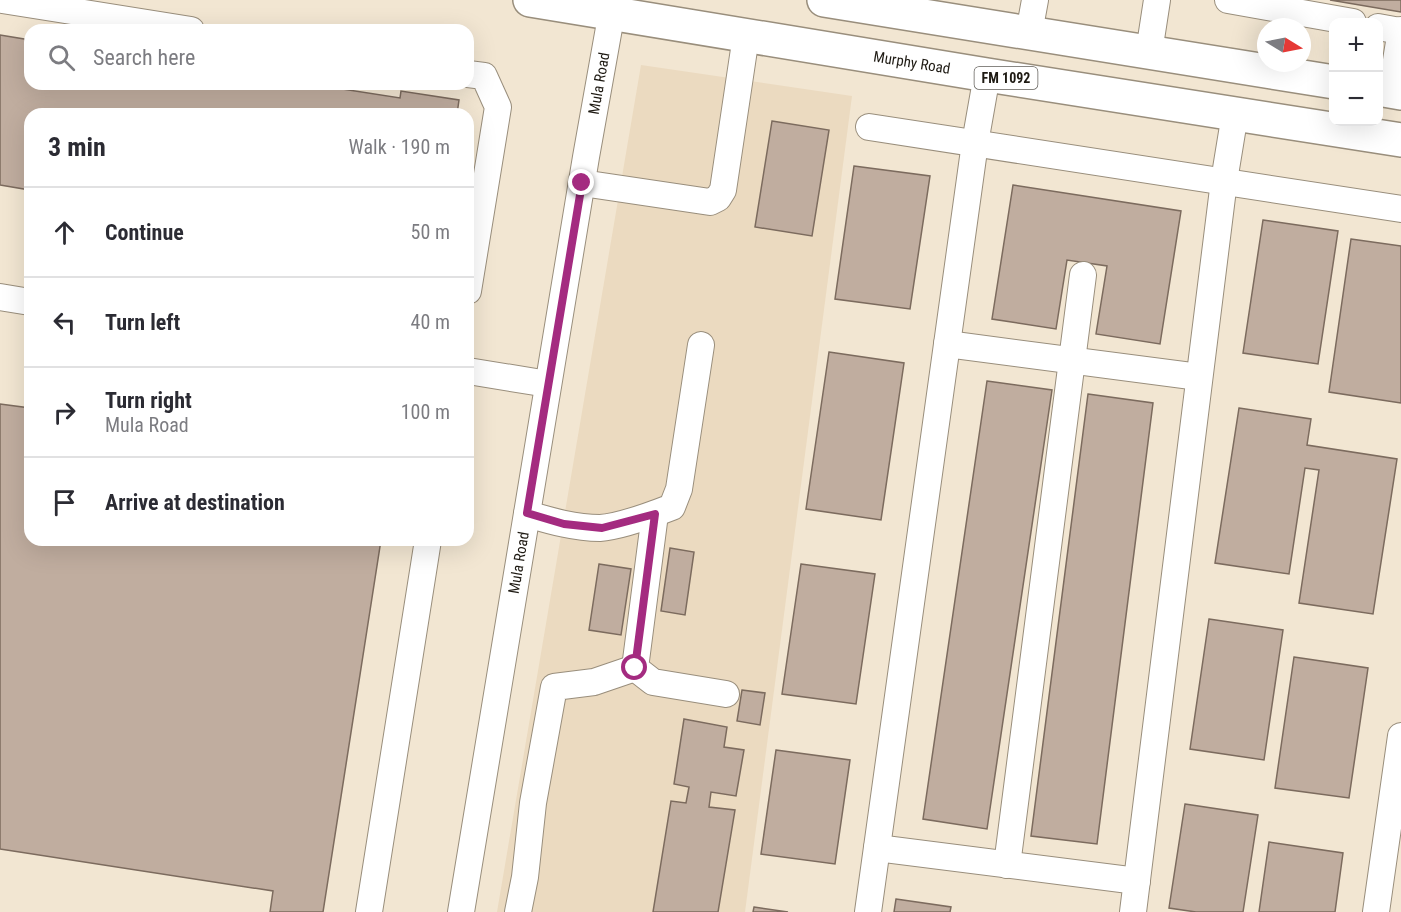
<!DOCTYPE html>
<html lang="en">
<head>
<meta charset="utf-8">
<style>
	:root { --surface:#fff; --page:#f7f7f7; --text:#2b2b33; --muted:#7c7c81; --line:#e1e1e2 }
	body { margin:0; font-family:"Roboto Condensed",sans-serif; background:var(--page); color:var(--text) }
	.controls { position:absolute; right:18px; top:18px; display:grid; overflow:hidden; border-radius:12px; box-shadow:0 6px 24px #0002 }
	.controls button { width:54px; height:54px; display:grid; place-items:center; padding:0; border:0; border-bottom:2px solid var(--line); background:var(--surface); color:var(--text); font:30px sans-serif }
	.compass { position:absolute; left:1257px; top:18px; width:54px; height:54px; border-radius:50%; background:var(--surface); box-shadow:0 6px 24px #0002; rotate:100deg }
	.stop { position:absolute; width:18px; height:18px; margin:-14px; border:4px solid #a42b80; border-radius:50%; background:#fff }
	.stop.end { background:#a42b80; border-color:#fff; box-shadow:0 2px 6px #0008 }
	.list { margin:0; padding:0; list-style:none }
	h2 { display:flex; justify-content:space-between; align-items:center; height:78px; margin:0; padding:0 24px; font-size:26px }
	h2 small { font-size:20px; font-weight:400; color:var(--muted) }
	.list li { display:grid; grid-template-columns:39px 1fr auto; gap:18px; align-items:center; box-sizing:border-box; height:90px; padding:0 24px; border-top:2px solid var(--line) }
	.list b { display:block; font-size:22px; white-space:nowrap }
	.list p { margin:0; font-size:20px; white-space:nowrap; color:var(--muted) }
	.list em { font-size:20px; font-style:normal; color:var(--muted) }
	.icon { flex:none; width:33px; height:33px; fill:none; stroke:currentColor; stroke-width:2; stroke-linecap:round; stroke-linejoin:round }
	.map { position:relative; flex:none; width:1401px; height:912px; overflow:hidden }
	.search { position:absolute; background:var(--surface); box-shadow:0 6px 24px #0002; left:24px; top:24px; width:450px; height:66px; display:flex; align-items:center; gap:15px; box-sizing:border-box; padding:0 21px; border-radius:18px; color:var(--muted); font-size:22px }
	.panel { position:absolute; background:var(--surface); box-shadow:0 6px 24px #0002; left:24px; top:108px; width:450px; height:438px; border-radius:18px }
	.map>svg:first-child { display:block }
	.built { fill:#ebdac0 }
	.building { fill:#c0ad9f; stroke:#7c6b5e; stroke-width:1.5 }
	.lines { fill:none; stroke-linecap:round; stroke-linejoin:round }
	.minor-casing { stroke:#998e7c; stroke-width:28 }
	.major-casing { stroke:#998e7c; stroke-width:36 }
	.minor { stroke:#fff; stroke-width:26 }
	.major { stroke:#fff; stroke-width:33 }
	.route { stroke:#a42b80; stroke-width:8 }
	.labels { text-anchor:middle; stroke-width:4.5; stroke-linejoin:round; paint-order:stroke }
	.shield { fill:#fff; stroke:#625f5a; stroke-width:1.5 }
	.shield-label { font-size:14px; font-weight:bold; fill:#1e1a13 }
	.street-label { font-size:15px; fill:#1e1a13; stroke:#fff }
</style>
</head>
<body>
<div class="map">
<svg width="1401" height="912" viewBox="0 0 1401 912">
	<rect width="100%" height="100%" fill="#f2e6d2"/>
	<!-- built -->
	<path class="built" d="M641 65 852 96 745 912H497Z"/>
	<!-- building -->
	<path class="building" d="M1330 0H1401V12Z
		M0 35 30 40V84H310L400 98 401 91 459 100 457 114H30V190L0 185Z
		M772 121 829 130 812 236 755 227Z
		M854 166 930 176 910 309 835 299Z
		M1013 185 1181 211 1160 344 1096 334 1107 266 1067 260 1056 329 992 319Z
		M1263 220 1338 231 1318 364 1243 353Z
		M1351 239 1401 246V403L1329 392Z
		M829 352 904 363 881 520 806 509Z
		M987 381 1052 390 987 829 923 819Z
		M1088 394 1153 403 1097 844 1031 836Z
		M0 404 30 408V540H381L323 912H270L273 891 0 849Z
		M1239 408 1311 419 1307 445 1397 459 1373 614 1299 603 1319 470 1305 468 1289 574 1215 563Z
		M670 548 694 552 685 615 661 611Z
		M599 564 631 569 621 635 589 630Z
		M801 564 875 574 856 704 782 694Z
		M1209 619 1283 630 1264 760 1190 749Z
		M1294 657 1368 668 1349 798 1275 788Z
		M742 690 765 693 760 725 737 721Z
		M684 719 727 727 724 747 744 750 736 796 711 792 709 807 735 810 718 912H653L671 801 686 803 689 787 674 784Z
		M776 750 850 760 835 864 761 854Z
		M1185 804 1258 815 1243 912H1196L1169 908Z
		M1269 842 1343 853 1335 912H1259Z
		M896 899 951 907 950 912H894Z
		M754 907 788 912H753Z"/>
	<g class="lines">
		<!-- minor casing -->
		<g class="minor-casing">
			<g id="minor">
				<path d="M2 0 191 30"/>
				<path d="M1228 0 1353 22"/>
				<path d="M1378 27 1400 31"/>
				<path d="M1029 33 1035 0"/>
				<path d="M1149 52 1157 0"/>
				<path d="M468 74 484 76 498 107 468 291"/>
				<path d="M1391 91 1401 30"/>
				<path d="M869 127 1401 209"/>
				<path d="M582 183 710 202 718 198 723 190 746 36"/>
				<path d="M0 297 30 302"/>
				<path d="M947 344 1199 377"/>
				<path d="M468 371 548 384"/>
				<path d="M527 514C551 521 575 528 600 528 619 527 654 514 672 507L679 489 701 345"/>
				<path d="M655 514 635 668 653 682 726 694"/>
				<path d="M877 848 1137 881"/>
				<path d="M1007 865 1083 275"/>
				<path d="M369 912 428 540"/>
				<path id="s1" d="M461 912 586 157 614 0"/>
				<path d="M518 912 525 877 533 803 554 687 594 682 635 668"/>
				<path d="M868 912 975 143 987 75"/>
				<path d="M1133 912 1224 181 1235 114"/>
				<path d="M1376 912 1401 736"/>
			</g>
		</g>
		<!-- major casing -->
		<g class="major-casing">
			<g id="major">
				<path id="s2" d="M530 0 987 75 1401 140"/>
				<path d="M824 0 1334 82"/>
				<path d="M1378 89 1401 93"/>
			</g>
		</g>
		<!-- minor -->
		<use href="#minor" class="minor"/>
		<!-- major -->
		<use href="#major" class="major"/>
	</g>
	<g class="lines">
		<!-- route -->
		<path class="route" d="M582 183 527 513 564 524 602 528 655 514 635 668"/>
	</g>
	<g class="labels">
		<!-- shield labels -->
		<rect class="shield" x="974.5" y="67" width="63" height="22" rx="4.5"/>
		<g class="shield-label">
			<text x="1006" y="83">FM 1092</text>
		</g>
		<!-- street labels -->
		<g class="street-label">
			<text dy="5" stroke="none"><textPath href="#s2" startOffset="387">Murphy Road</textPath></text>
			<text dy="5" stroke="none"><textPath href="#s1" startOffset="840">Mula Road</textPath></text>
			<text dy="5" stroke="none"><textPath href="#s1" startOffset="354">Mula Road</textPath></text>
		</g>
	</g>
</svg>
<div class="controls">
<button>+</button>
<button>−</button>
</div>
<svg class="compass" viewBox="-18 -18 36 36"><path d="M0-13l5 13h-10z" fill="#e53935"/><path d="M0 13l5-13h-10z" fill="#7c7c81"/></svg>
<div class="stop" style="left:635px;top:668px"></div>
<div class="stop end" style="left:582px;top:183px"></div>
<div class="search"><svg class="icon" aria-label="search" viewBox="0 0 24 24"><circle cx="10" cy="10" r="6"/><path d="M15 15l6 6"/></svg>Search here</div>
<section class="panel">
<h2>3 min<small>Walk · 190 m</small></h2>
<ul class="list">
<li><svg class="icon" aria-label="ahead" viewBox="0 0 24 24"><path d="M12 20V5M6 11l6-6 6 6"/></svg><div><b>Continue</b></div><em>50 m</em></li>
<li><svg class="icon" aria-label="left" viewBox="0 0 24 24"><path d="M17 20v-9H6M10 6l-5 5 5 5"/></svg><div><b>Turn left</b></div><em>40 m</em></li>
<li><svg class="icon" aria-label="right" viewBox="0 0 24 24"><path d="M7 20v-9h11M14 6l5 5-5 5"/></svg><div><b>Turn right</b><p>Mula Road</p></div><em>100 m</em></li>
<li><svg class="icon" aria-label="arrive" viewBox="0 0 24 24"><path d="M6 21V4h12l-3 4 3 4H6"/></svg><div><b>Arrive at destination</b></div></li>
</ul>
</section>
</div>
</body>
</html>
